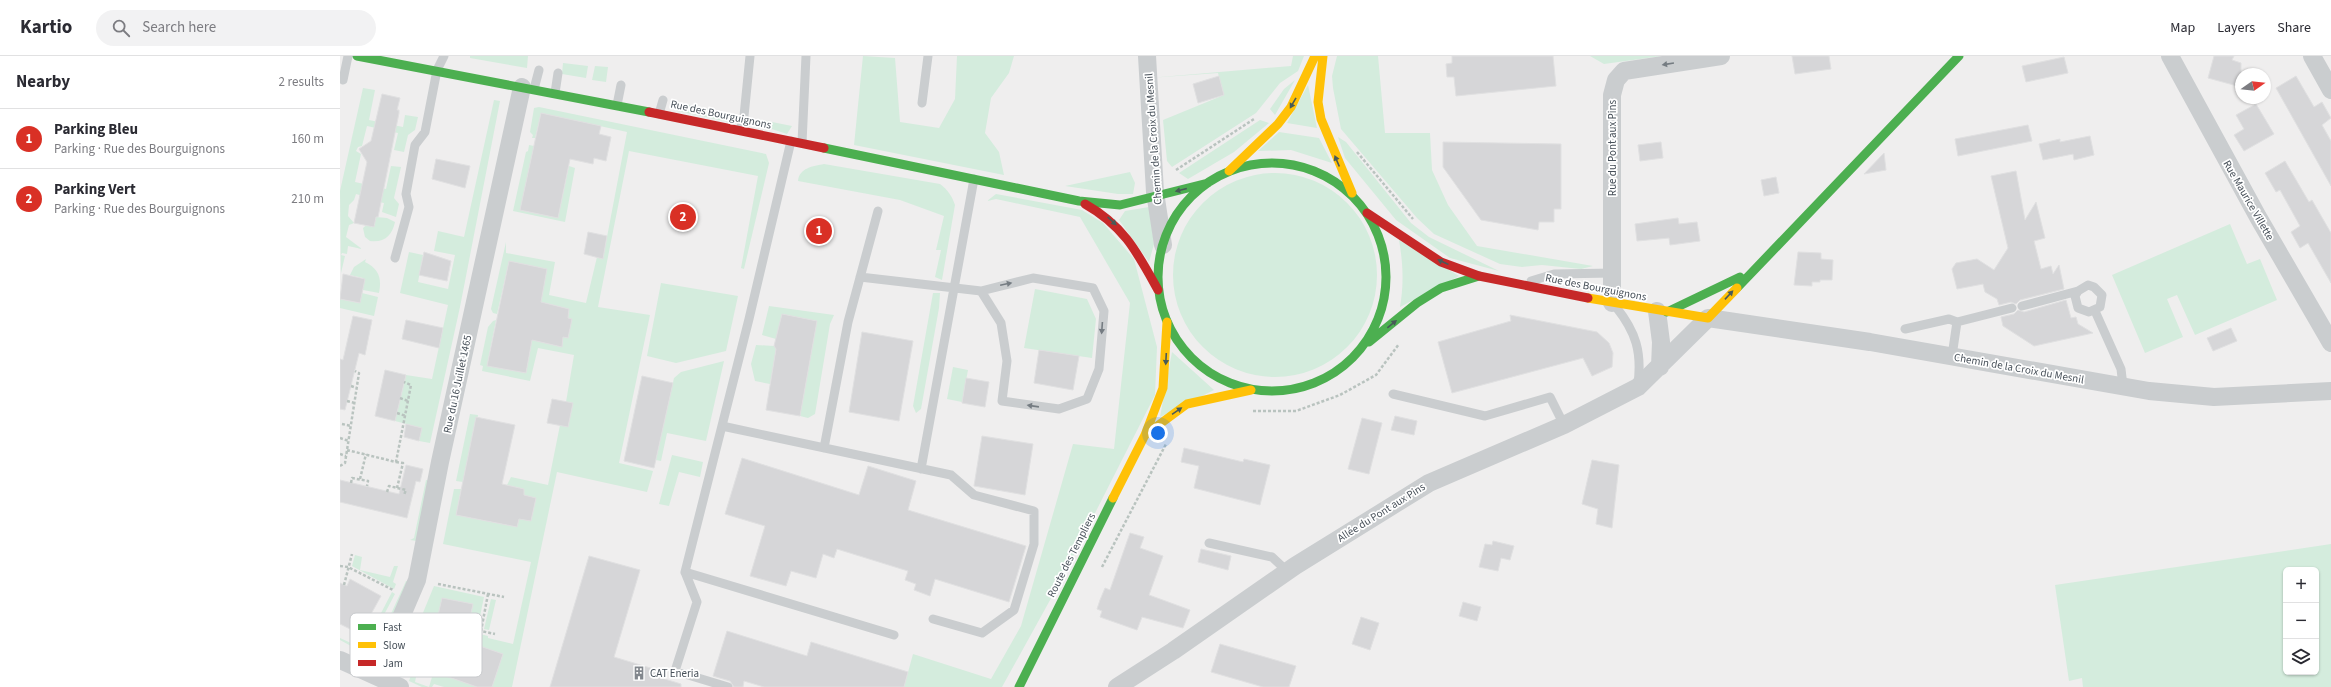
<!DOCTYPE html>
<html lang="en">
<head>
<meta charset="utf-8">
<style>
	:root { --surface:#fff; --page:#f2f2f3; --text:#2b2b33; --muted:#7c7c81; --line:#e1e1e2; --accent:#d93025 }
	body { margin:0; font-family:"Source Sans 3",sans-serif; background:var(--page); color:var(--text) }
	.controls { position:absolute; right:12px; bottom:12px; display:grid; overflow:hidden; border-radius:6px; box-shadow:0 1px 3px #0004 }
	.controls button { width:36px; height:36px; display:grid; place-items:center; padding:0; border:0; border-bottom:1px solid var(--line); background:var(--surface); color:var(--text); font:20px sans-serif }
	.compass { position:absolute; left:1895px; top:12px; width:36px; height:36px; border-radius:50%; background:var(--surface); box-shadow:0 1px 3px #0004; rotate:76deg }
	.you { position:absolute; left:818px; top:377px; width:14px; height:14px; margin:-10px; border:3px solid #fff; border-radius:50%; background:#1a73e8; box-shadow:0 0 0 6px #1a73e833 }
	.badge { display:grid; place-items:center; width:26px; height:26px; border-radius:50%; background:var(--accent); color:#fff; font-size:13px; font-weight:700 }
	.pin { position:absolute; translate:-50% -50%; border:2px solid #fff; box-shadow:0 1px 4px #0006 }
	.list { margin:0; padding:0; list-style:none }
	h2 { display:flex; justify-content:space-between; align-items:center; height:52px; margin:0; padding:0 16px; font-size:17px }
	h2 small { font-size:13px; font-weight:400; color:var(--muted) }
	.list li { display:grid; grid-template-columns:26px 1fr auto; gap:12px; align-items:center; box-sizing:border-box; height:60px; padding:0 16px; border-top:1px solid var(--line) }
	.list b { display:block; font-size:15px; white-space:nowrap }
	.list p { margin:0; font-size:13px; white-space:nowrap; color:var(--muted) }
	.list em { font-size:13px; font-style:normal; color:var(--muted) }
	.icon { flex:none; width:22px; height:22px; fill:none; stroke:currentColor; stroke-width:2; stroke-linecap:round; stroke-linejoin:round }
	.map { position:relative; flex:none; width:1991px; height:631px; overflow:hidden }
	header { display:flex; align-items:center; gap:24px; box-sizing:border-box; height:56px; padding:0 20px; background:var(--surface); border-bottom:1px solid var(--line) }
	header strong { font-size:19px }
	nav { display:flex; gap:22px; margin-inline-start:auto; font-size:14px }
	.search { width:280px; height:36px; background:var(--page); display:flex; align-items:center; gap:10px; box-sizing:border-box; padding:0 14px; border-radius:22px; color:var(--muted); font-size:15px }
	main { display:flex }
	aside { flex:1; background:var(--surface) }
	.map>svg:first-child { display:block }
	.green { fill:#d4ecdd; fill-rule:evenodd }
	.building { fill:#d6d6d8; stroke:#e0e0e1 }
	.lines { fill:none; stroke-linecap:round; stroke-linejoin:round }
	.path { stroke:#b9c3bf; stroke-width:2.5; stroke-dasharray:3 2; stroke-linecap:butt }
	.lane { stroke:#cacdcf; stroke-width:9 }
	.street { stroke:#cacdcf; stroke-width:18 }
	.fast { stroke:#4caf50; stroke-width:9 }
	.slow { stroke:#ffc107; stroke-width:9 }
	.jam { stroke:#c62828; stroke-width:9 }
	.oneway { fill:#757c82 }
	.oneway2 { fill:#485a58 }
	.labels { text-anchor:middle; stroke-width:3.5; stroke-linejoin:round; paint-order:stroke }
	.street-label { font-size:11px; fill:#475059; stroke:#fff }
	.poi-label { font-size:11px; fill:#475059; stroke:#fff; text-anchor:start }
	.key { fill:#fff; stroke:#c8cacd; stroke-width:1 }
	.key-label { font-size:11px; fill:#475059 }
</style>
</head>
<body>
<header>
<strong>Kartio</strong>
<div class="search"><svg class="icon" aria-label="search" viewBox="0 0 24 24"><circle cx="10" cy="10" r="6"/><path d="M15 15l6 6"/></svg>Search here</div>
<nav><a>Map</a><a>Layers</a><a>Share</a></nav>
</header>
<main>
<aside>
<h2>Nearby<small>2 results</small></h2>
<ul class="list">
<li><span class="badge">1</span><div><b>Parking Bleu</b><p>Parking · Rue des Bourguignons</p></div><em>160 m</em></li>
<li><span class="badge">2</span><div><b>Parking Vert</b><p>Parking · Rue des Bourguignons</p></div><em>210 m</em></li>
</ul>
</aside>
<div class="map">
<svg width="1991" height="631" viewBox="0 0 1991 631">
	<rect width="100%" height="100%" fill="#efeeee"/>
	<!-- green -->
	<path class="green" d="M130 0H188L187 12 130 2Z
		M523 0 555 2 560 66 599 72 615 43 617 0H674L669 17 651 42 645 77 659 96 664 119 514 89Z
		M953 0H964L958 15 940 27 916 57 832 111 827 105 823 64 884 39 878 17 809 22 951 10Z
		M997 0H1038L1045 77H1090L1092 114 1108 149 1137 190 1253 210 1241 213 1202 209 1182 211 1160 208 1094 178 1077 162 1001 73 993 32 992 20Z
		M1250 0H1322L1264 8Z
		M223 7 248 10 246 22 222 18Z
		M255 10 268 11 266 26 252 24Z
		M955 24 935 59 930 53 944 33Z
		M968 29 977 72 947 67Z
		M23 32 35 34 29 64 63 71 65 59 78 61 75 74 68 79 64 96 54 94 58 77 27 70 22 90 18 91 16 95 21 98 15 126 46 133 51 110 61 111 54 142 59 148 56 161 42 156 44 147 22 142 23 140 16 138 14 144 9 149 8 160 14 167 9 169 6 181 22 193 8 190 7 198 2 197 1 199 5 200 1 217 0 135Z
		M154 44 160 45 120 251 90 387 79 385 82 372 55 365 66 319 92 323 108 249 60 237 69 196 83 199 78 226 108 233 115 199 94 195 98 175 124 181Z
		M336 46 395 59 389 66 337 55Z
		M199 51 426 98 429 107 404 213 401 212 418 120 289 95 258 251 310 259 279 407 313 415 307 436 217 416 172 631H152L163 598 136 589 140 578 148 580V582L173 588 191 506 103 488 114 433H121L116 459 177 471 179 463 191 465 196 442 184 439V433L167 429 171 421 208 429 220 369 228 371 233 348 226 346 234 299 198 292 190 325 142 315 143 310 140 309 148 271 153 265 156 264 147 309 186 317 191 291 187 290 189 284 197 283V285L221 291 223 281 228 282 232 263 228 262 229 253 206 247 199 248 207 213 169 205 157 258 153 257 151 253 166 186V197L215 206 209 239 246 247 257 201 263 202 287 76 201 57 195 82H192L193 79 190 76 194 52Z
		M417 63 452 70 447 78 417 68Z
		M920 64 929 67 894 96 848 123 839 117Z
		M939 76 979 82 992 107 951 94 918 95Z
		M998 81 1006 86 1071 167 1089 181 1159 215 1110 202 1056 164 1005 102Z
		M189 89 194 90 180 154 218 162 229 110 235 112 225 166 173 155 186 96 188 95Z
		M484 108 600 128C608 134 612 140 615 149L602 224 595 221 601 194H596L604 160 560 144 458 125C459 112 473 110 484 108Z
		M790 116 795 127 793 138H778L725 130Z
		M833 219a102 102 0 1 1 204 0a102 102 0 1 1-204 0Z
		M656 138 742 154 763 167 794 203 817 291 815 339 720 526 662 631H564L573 598 651 623 681 570 733 388 774 393 790 247 740 161 656 143 647 145Z
		M809 151 814 188 809 206 779 164 785 155Z
		M36 161 47 162 55 166C52 180 44 187 30 185L25 181 23 172Z
		M1890 168 1907 208 1920 203 1937 244 1855 279 1837 239 1827 243 1843 281 1805 297 1772 219Z
		M1059 184 1119 220 1060 251C1064 228 1063 207 1059 184Z
		M26 203 25 206C39 213 42 222 39 237L23 234V222L10 219 14 211Z
		M321 227 398 240 386 295 336 307 307 300Z
		M695 233 747 243 756 263 752 302 684 292Z
		M22 237 38 241 34 260 0 252V243L19 247Z
		M593 237H600L599 252 581 353 576 357 573 350Z
		M429 250 494 259 490 268 475 358 468 362 460 360 477 265 442 258 438 281 436 283 422 279Z
		M416 289 434 290 436 293 430 328 415 325 411 308Z
		M832 296 874 334 820 361Z
		M384 305 366 385 327 377 321 405 316 404 334 322 341 316Z
		M613 311 628 314 622 346 607 343Z
		M130 358 138 359 123 426 116 425Z
		M332 399 363 406 360 421 339 416 329 450 319 448Z
		M86 424 90 425 77 485 70 484 74 482Z
		M1991 488V631H1743L1742 622 1729 625 1715 529ZM1946 514H1976V616H1946Z
		M15 499 22 501 20 514 50 521 54 510H58L53 526 56 528 54 533 12 510Z
		M66 525 70 526 43 588 38 586Z
		M94 530 144 541 138 570 133 569 129 582 126 583 133 548 102 542 93 585 83 612 137 631H104L94 628 92 631H82L69 625 71 619 76 621 75 626 89 631 92 621 72 615 71 605 66 598Z
		M52 536 55 538 30 585H22L11 590 0 584V582L11 587 14 584 18 586 22 581 28 582Z
		M151 543 156 544 149 574 144 573Z"/>
	<!-- building -->
	<path class="building" d="M1112 0H1213L1216 30 1116 40 1114 21H1107L1106 8 1112 7Z
		M1452 0H1489L1491 13 1455 18Z
		M1874 0H1894L1892 4 1901 7V31L1868 22Z
		M1724 1 1728 17 1686 26 1682 10Z
		M879 20 884 39 858 47 853 28Z
		M1956 20 1974 51 1982 46 1991 62 1982 69 1991 85V130L1936 32Z
		M42 38 60 42 57 54H59V57L38 161H36L34 171 14 167 27 106 19 93 31 85Z
		M1916 48 1934 78 1904 95 1894 79 1904 73 1896 59Z
		M201 57 261 70 259 78 271 81 266 105 254 102 253 108 230 103 218 162 180 154Z
		M1688 69 1692 85 1618 100 1615 83Z
		M1750 80 1754 99 1734 104 1733 98 1703 104 1699 88 1720 83V86Z
		M1103 86 1221 88V153H1214V166H1199L1198 174 1141 164 1103 111Z
		M1321 86 1323 102 1300 105 1298 89Z
		M1544 97 1546 114 1524 118Z
		M96 103 130 110 125 132 92 123Z
		M1945 105 1969 146 1972 144 1991 177V227L1968 187 1960 192 1951 176 1960 170 1940 134 1936 136 1925 117Z
		M1676 115 1685 164 1696 146 1705 182 1694 185 1701 213 1711 210 1713 218 1719 209 1724 233 1680 244 1676 248 1671 246 1659 249 1657 243 1645 236 1643 228 1617 233 1612 213 1616 207 1637 203 1654 214 1668 192 1651 120Z
		M1436 121 1439 137 1424 140 1421 124Z
		M1338 162 1339 168 1357 166 1360 185 1330 189 1329 182 1297 185 1295 168Z
		M248 176 267 180 263 203 244 198Z
		M84 196 111 205 107 225 79 219Z
		M1458 196 1481 197V203L1493 204 1492 224H1480V226H1472V230L1454 229Z
		M169 205 207 213 201 246 229 253 228 262 232 263 228 282 223 281 222 291 192 284 186 317 147 310Z
		M3 218 25 223 20 247 0 243Z
		M1726 244 1731 262 1736 261 1738 268 1753 277 1694 290 1663 270 1661 261 1674 258 1678 254 1684 256Z
		M442 258 477 265 460 360 426 354 436 293 434 290Z
		M1170 259 1257 276 1269 287 1273 297 1272 311 1252 320 1243 302 1112 337 1098 286 1171 265Z
		M13 260 32 264 25 299 19 297 5 354 0 353V303L3 304Z
		M66 264 103 272 99 292 62 283Z
		M1891 272 1897 285 1873 295 1867 282Z
		M522 276 573 285 559 365 509 356Z
		M699 294 739 300 733 334 694 327Z
		M45 314 66 319 55 365 35 360Z
		M302 320 333 327 314 412 284 405Z
		M626 322 649 326 645 351 622 347Z
		M212 343 233 347 228 371 207 367Z
		M1055 360 1077 365 1074 379 1051 374Z
		M136 361 175 369 162 428 184 433V439L196 442 191 465 179 463 177 471 116 459Z
		M1022 362 1042 367 1029 418 1008 413Z
		M66 368 82 372 79 385 64 381Z
		M642 380 693 388 685 439 634 430Z
		M844 392 903 406 904 403 930 409 920 449 854 432 859 410 841 406Z
		M402 402 519 439 528 410 576 425 568 454 686 490 669 546 595 523 590 540 574 534 576 528 565 524 568 515 497 493 494 502 483 498 476 522 451 515 446 530 410 520 425 470 385 458Z
		M1252 404 1279 409 1272 472 1256 468 1258 453 1242 448Z
		M66 409 83 413 80 426 76 425 67 462 0 446V424L59 438Z
		M790 477 804 481 800 492 823 500 809 539 850 554 843 572 802 561 797 574 760 561 762 555 757 553 760 544 765 532 770 534Z
		M1153 485 1174 490 1170 504 1161 502 1158 515 1139 511 1145 488 1152 489Z
		M861 493 891 500 888 514 858 506Z
		M249 500 300 514 274 601 317 614 315 620 341 628V631H210Z
		M10 523 41 540 20 578 0 568V527L7 530Z
		M102 542 133 548 125 585 163 598 152 631H137L83 612 92 585Z
		M1123 546 1141 551 1137 565 1119 560Z
		M1021 561 1039 567 1030 594 1012 588Z
		M387 575 467 600 471 586 568 616 564 631H424L404 625 403 631H394L390 625 373 620Z
		M880 588 956 610 949 631H923L871 616Z"/>
	<g class="lines">
		<!-- path -->
		<path class="path" d="M1017 96 1073 163
			M836 114 914 63
			M11 330 17 332
			M60 342 68 345
			M7 345 15 347
			M913 355H956L1000 339 1036 319 1059 288
			M57 357 66 360
			M2 368 11 370
			M0 382 9 385
			M7 394 56 406 71 329 64 326
			M0 398 6 400
			M56 406 63 407 57 432
			M0 410 5 407 19 317 15 315
			M20 423 26 398
			M11 427 12 422 28 425 27 430
			M47 436 49 430 66 434 64 439
			M0 510 8 511 53 534
			M762 511 826 388
			M98 528 164 541
			M4 529 12 498
			M148 538 141 575 155 578
			M124 588 132 583 136 573 141 575"/>
		<!-- lane -->
		<path class="lane" d="M3 24 8 0
			M194 33 199 14
			M215 37 218 17
			M582 47 588 0
			M277 49 281 29
			M319 58 323 44
			M400 74 404 60 410 0
			M451 85 409 263 345 516 554 579
			M462 87 466 0
			M55 202 69 151 66 138 75 89 85 76 97 14 104 0
			M520 221 641 235 693 222 753 232 764 255 759 313 747 343 719 353 662 345 667 305 661 267 641 235
			M1191 225 1214 218 1273 217
			M1682 250 1738 235 1748 229 1754 231 1762 239 1760 251 1749 256 1738 252 1735 240 1738 235
			M1276 251C1296 276 1302 296 1298 328
			M1755 255 1781 313 1783 330
			M1565 273 1609 263 1617 266
			M1612 300 1617 266 1672 252
			M1053 338 1145 360 1210 341 1224 369
			M382 370 611 419 634 439 694 455V488L674 554 642 577 593 563
			M484 392 508 266 538 155
			M581 413 634 123
			M869 487 932 501 947 515
			M345 516 357 546 335 615 388 631"/>
		<!-- street -->
		<path class="street" d="M807 0 815 136 823 189
			M1830 0 1918 161 1991 287
			M1972 0 1991 34
			M1272 247V39L1276 24 1284 15 1381 0
			M1317 255 1321 286 1320 311
			M0 604 60 631
			M36 620 77 524 100 406 182 31
			M777 631 833 595 955 510 1089 427 1224 369 1298 331 1368 262 1530 286 1809 335 1874 341 1991 335"/>
		<!-- fast -->
		<path class="fast" d="M17 0 309 56
			M484 92 739 145 780 149 868 127
			M818 221a114 114 0 1 1 228 0a114 114 0 1 1-228 0Z
			M1397 232 1619 0
			M1327 256 1400 221
			M1029 286 1077 247 1101 232 1139 220
			M679 631 773 442"/>
		<!-- slow -->
		<path class="slow" d="M983 0 978 46 981 63 1012 137
			M889 115 938 68 951 51 975 0
			M1248 242 1368 262 1397 232
			M805 379 847 348 911 334
			M773 442 805 379 823 332 827 266"/>
		<!-- jam -->
		<path class="jam" d="M309 56 484 92
			M745 148C784 170 797 196 818 234
			M1027 157 1101 206 1139 220 1248 242"/>
	</g>
	<!-- one-way arrows -->
	<defs><path id="oneway-solid" d="M-6-.8H1V-3.2L6.5 0L1 3.2V.8H-6Z"/></defs>
	<g class="oneway">
		<use href="#oneway-solid" transform="translate(1328 8) rotate(171)"/>
		<use href="#oneway-solid" transform="translate(666 228) rotate(-12)"/>
		<use href="#oneway-solid" transform="translate(762 272) rotate(94)"/>
		<use href="#oneway-solid" transform="translate(693 350) rotate(-172)"/>
	</g>
	<g class="oneway2">
		<use href="#oneway-solid" transform="translate(953 47) rotate(120)"/>
		<use href="#oneway-solid" transform="translate(997 105) rotate(-113)"/>
		<use href="#oneway-solid" transform="translate(841 134) rotate(166)"/>
		<use href="#oneway-solid" transform="translate(772 165) rotate(43)"/>
		<use href="#oneway-solid" transform="translate(1103 206) rotate(-155)"/>
		<use href="#oneway-solid" transform="translate(1389 239) rotate(-47)"/>
		<use href="#oneway-solid" transform="translate(1052 268) rotate(-39)"/>
		<use href="#oneway-solid" transform="translate(826 303) rotate(93)"/>
		<use href="#oneway-solid" transform="translate(837 355) rotate(-34)"/>
	</g>
	<!-- icons -->
	<defs>
		<g id="building-bare" transform="scale(1.08)"><path d="M-4-6H4V6H1V3H-1V6H-4ZM-2.5-4.3h1.7v1.8h-1.7ZM.8-4.3h1.7v1.8H.8ZM-2.5-1h1.7V.8h-1.7ZM.8-1h1.7V.8H.8Z" fill="#82878d" stroke="#fff" stroke-width="2.5" paint-order="stroke"/></g>
	</defs>
	<g fill-rule="evenodd">
		<use href="#building-bare" x="299" y="617"/>
	</g>
	<g class="labels">
		<!-- street labels -->
		<g class="street-label">
			<text transform="translate(381 58) rotate(12)" y="4">Rue des Bourguignons</text>
			<text transform="translate(813 83) rotate(-94)" y="4">Chemin de la Croix du Mesnil</text>
			<text transform="translate(1272 92) rotate(-90)" y="4">Rue du Pont aux Pins</text>
			<text transform="translate(1909 144) rotate(60)" y="4">Rue Maurice Villette</text>
			<text transform="translate(1256 231) rotate(11)" y="4">Rue des Bourguignons</text>
			<text transform="translate(1679 312) rotate(10)" y="4">Chemin de la Croix du Mesnil</text>
			<text transform="translate(117 328) rotate(-78)" y="4">Rue du 16 Juillet 1465</text>
			<text transform="translate(1041 456) rotate(-32)" y="4">Allée du Pont aux Pins</text>
			<text transform="translate(731 499) rotate(-63)" y="4">Route des Templiers</text>
		</g>
		<!-- poi labels -->
		<g class="poi-label">
			<text x="310" y="621">CAT Eneria</text>
		</g>
	</g>
	<!-- legend -->
	<rect x="10" y="557" width="132" height="64" rx="6" class="key"/>
	<rect x="18" y="568" width="18" height="6" fill="#4caf50"/>
	<rect x="18" y="586" width="18" height="6" fill="#ffc107"/>
	<rect x="18" y="604" width="18" height="6" fill="#c62828"/>
	<g class="key-label">
		<text x="43" y="575">Fast</text>
		<text x="43" y="593">Slow</text>
		<text x="43" y="611">Jam</text>
	</g>
</svg>
<div class="controls">
<button>+</button>
<button>−</button>
<button><svg class="icon" aria-label="layers" viewBox="0 0 24 24"><path d="M12 4l9 5-9 5-9-5zM3 14l9 5 9-5"/></svg></button>
</div>
<svg class="compass" viewBox="-18 -18 36 36"><path d="M0-13l5 13h-10z" fill="#e53935"/><path d="M0 13l5-13h-10z" fill="#7c7c81"/></svg>
<div class="you"></div>
<div class="pin badge" style="left:479px;top:175px">1</div>
<div class="pin badge" style="left:343px;top:161px">2</div>
</div>
</main>
</body>
</html>
